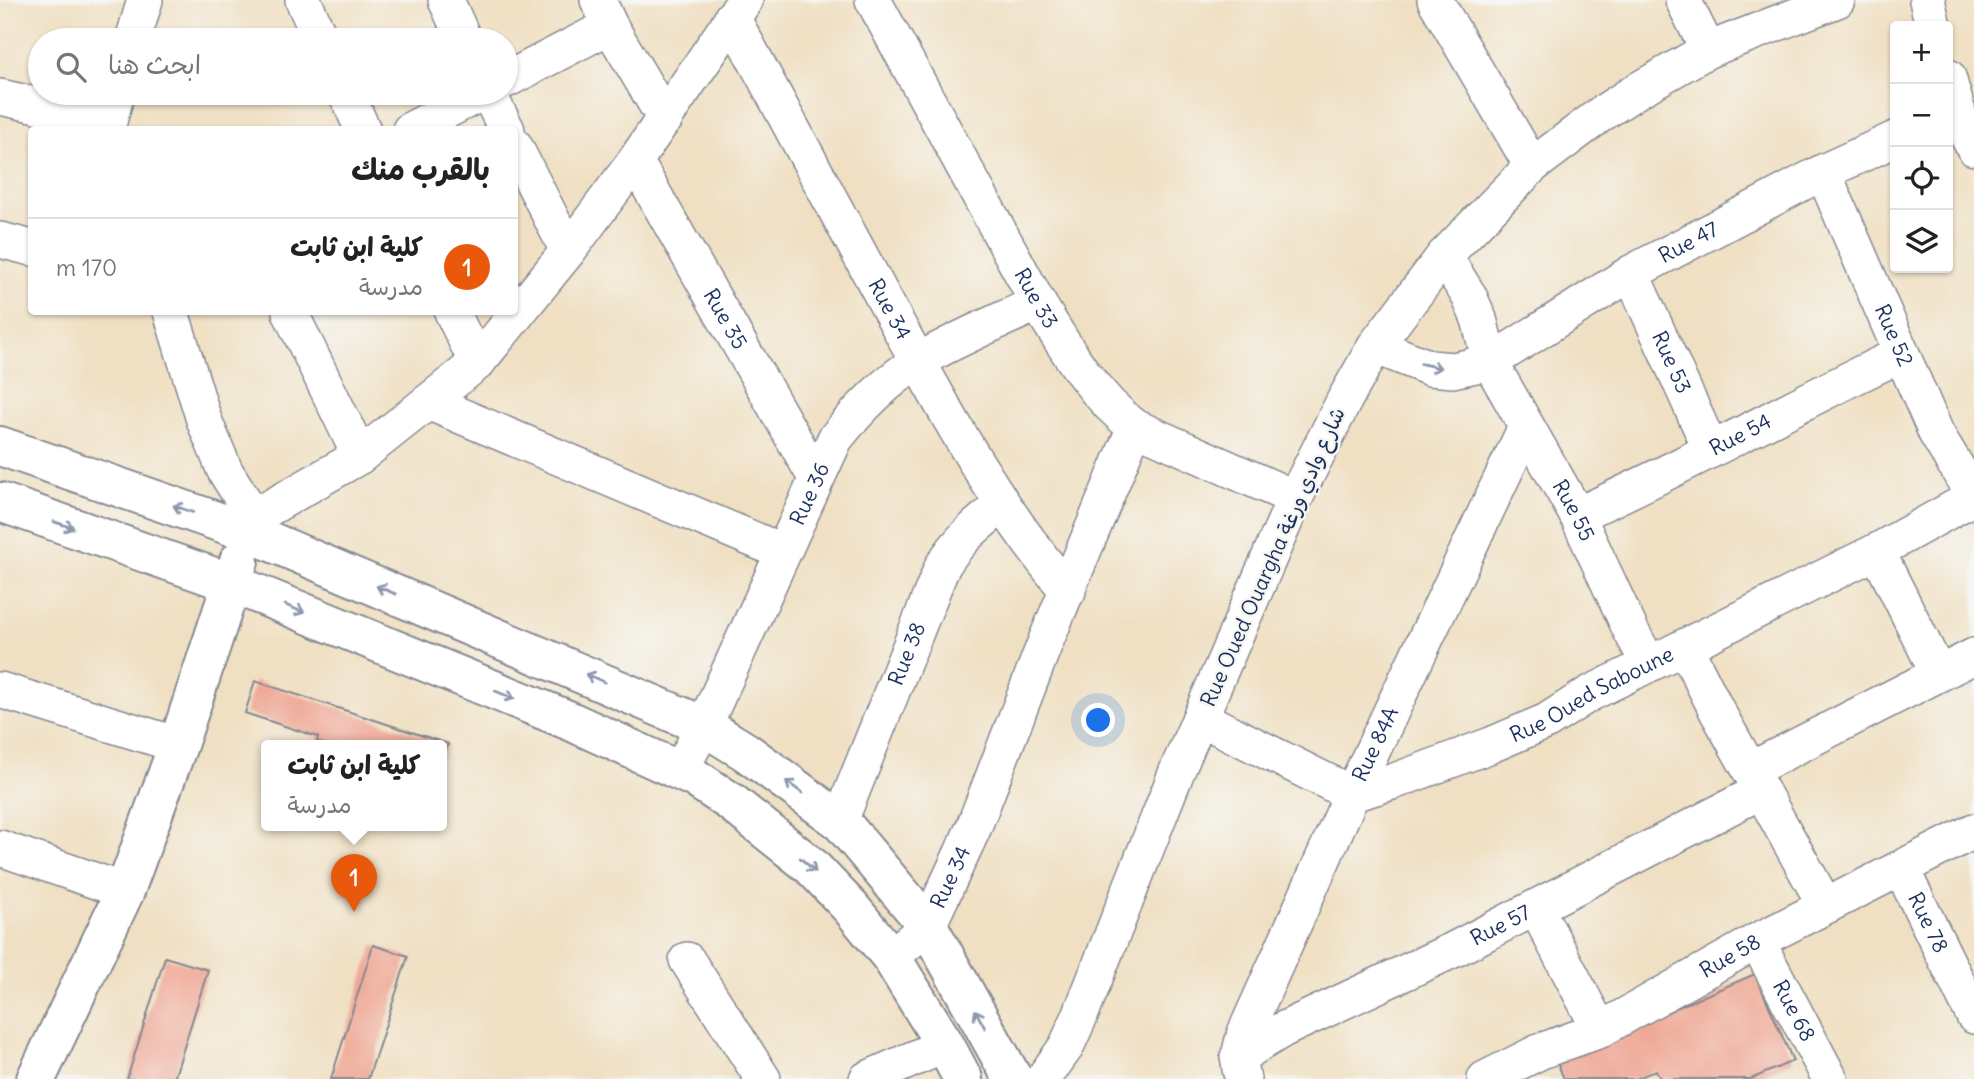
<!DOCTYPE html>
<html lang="ar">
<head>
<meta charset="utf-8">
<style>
	:root { --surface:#fff; --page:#f6f6f6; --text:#222; --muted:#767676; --line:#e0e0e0; --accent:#ea580c }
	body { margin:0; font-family:Delius,"Playpen Sans Arabic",sans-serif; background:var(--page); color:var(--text); direction:rtl }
	.controls { position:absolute; right:21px; top:21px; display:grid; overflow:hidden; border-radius:7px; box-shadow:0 2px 5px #0004 }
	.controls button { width:63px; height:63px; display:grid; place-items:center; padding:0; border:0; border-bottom:2px solid var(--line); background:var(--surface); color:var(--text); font:35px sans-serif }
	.you { position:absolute; left:1099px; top:721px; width:24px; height:24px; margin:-18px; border:5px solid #fff; border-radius:50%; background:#1a73e8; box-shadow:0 0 0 10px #1a73e833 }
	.badge { display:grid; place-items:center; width:46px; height:46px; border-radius:50%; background:var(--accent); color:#fff; font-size:23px; font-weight:700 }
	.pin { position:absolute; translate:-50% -58px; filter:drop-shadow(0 2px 4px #0008) }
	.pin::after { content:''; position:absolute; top:37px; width:24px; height:21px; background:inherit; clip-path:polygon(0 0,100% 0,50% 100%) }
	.popup { position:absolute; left:261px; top:740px; width:186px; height:91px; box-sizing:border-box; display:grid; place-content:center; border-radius:7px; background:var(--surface); filter:drop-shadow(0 2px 5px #0005); font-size:23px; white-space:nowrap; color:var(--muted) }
	.popup b { font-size:26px; color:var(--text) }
	.popup::after { content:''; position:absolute; left:50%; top:100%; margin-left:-14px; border:14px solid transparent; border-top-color:var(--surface) }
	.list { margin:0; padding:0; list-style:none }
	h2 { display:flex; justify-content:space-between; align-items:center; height:91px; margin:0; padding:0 28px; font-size:30px }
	h2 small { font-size:23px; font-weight:400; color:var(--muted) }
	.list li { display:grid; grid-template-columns:46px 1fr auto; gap:21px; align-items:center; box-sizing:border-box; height:98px; padding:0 28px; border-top:2px solid var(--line) }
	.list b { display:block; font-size:26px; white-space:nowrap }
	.list p { margin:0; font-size:23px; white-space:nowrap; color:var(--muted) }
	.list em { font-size:23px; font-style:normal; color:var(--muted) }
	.icon { flex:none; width:38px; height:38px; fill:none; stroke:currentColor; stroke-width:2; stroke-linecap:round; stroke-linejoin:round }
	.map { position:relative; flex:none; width:1974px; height:1079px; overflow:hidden; direction:ltr }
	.search { position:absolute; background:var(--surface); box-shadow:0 2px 5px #0004; left:28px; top:28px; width:490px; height:77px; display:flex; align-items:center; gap:18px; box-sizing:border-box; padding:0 24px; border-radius:38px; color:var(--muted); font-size:26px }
	.panel { position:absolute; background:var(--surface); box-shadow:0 2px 5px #0004; left:28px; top:126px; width:490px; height:189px; border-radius:7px; direction:rtl }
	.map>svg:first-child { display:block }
	.building { fill:#efa895 }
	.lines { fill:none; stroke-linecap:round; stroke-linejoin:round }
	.minor-casing { stroke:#868890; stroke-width:38 }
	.tertiary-casing { stroke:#868890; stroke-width:42 }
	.minor { stroke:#fff; stroke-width:35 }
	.tertiary { stroke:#fff; stroke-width:38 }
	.oneway { stroke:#8d97ae }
	.labels { text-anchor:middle; stroke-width:5; stroke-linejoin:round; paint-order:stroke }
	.street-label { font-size:21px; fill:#1b2f5e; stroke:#f6f6f2 }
</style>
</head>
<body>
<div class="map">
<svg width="1974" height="1079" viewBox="0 0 1974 1079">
	<rect width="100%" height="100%" fill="#f6f6f2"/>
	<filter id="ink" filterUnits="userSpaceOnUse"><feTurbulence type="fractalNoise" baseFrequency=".0143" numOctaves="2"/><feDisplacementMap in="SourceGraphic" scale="14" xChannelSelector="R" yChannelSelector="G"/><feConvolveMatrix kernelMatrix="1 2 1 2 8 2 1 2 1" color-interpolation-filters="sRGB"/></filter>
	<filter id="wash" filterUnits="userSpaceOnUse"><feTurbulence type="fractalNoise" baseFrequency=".00686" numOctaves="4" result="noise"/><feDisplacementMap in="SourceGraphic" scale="28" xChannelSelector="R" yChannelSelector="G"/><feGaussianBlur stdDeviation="1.57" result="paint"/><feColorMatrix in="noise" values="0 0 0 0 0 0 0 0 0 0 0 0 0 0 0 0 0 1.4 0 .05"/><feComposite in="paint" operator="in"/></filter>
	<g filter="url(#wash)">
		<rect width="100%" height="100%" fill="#f0e0c3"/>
		<g id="blocks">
			<!-- building -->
			<path class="building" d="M255 681 448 744 442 761V746H328L317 742 318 737 245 713Z
				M373 945 408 956 368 1079H331Z
				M165 957 208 970 174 1079H127Z
				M1755 974 1793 1061 1751 1079H1660L1656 1070 1636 1079H1564L1556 1060Z"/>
		</g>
	</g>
	<g filter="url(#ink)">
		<use href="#blocks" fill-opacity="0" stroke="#868890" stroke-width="2"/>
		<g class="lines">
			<!-- minor casing -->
			<g class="minor-casing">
				<g id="minor">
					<path d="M303 0 321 40"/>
					<path d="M446 0 464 40"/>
					<path d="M598 0 610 26 665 119"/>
					<path id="s1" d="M873 0 1038 303C1065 347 1093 396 1135 427L1295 498"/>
					<path d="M1435 0 1532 166"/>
					<path d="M1683 0 1708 50"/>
					<path d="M1927 0 1933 26"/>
					<path id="s2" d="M732 17C783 112 835 208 886 303 940 402 994 504 1068 591"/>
					<path d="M133 40 145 0"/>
					<path d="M1948 77 1961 123 1974 148"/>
					<path d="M506 80 610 26"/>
					<path d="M346 93 363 130"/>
					<path d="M488 93 507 130"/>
					<path d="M0 97 109 121"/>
					<path d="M109 121 117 93"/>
					<path d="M410 130 481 93"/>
					<path d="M514 145 568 251"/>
					<path id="s3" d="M635 161 816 478"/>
					<path id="s4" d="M1823 172 1936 433 1974 496"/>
					<path d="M0 240 32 248"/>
					<path id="s5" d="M1444 256 1469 296 1479 319 1490 362 1577 515 1631 631 1649 664"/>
					<path id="s6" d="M1631 273 1711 450"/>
					<path d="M171 312 204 420 225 471 254 517"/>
					<path d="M290 312 360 456"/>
					<path d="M452 312 477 363"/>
					<path id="s7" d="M1375 346 1430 368 1453 370 1490 362 1631 273 1823 172 1895 139"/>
					<path d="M428 402 783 552"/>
					<path id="s8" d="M1577 515C1688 466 1792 405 1902 354"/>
					<path d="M248 532 254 517 360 456 477 363 568 251 635 161 745 0"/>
					<path d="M1877 551 1938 673"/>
					<path d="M1685 647 1717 711 1825 905"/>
					<path d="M0 690 178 745"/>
					<path id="s9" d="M1200 718 1352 794 1395 781 1491 745 1547 721 1589 694 1877 551 1974 497"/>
					<path d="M1750 770 1974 656"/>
					<path id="s10" d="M680 771 704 726 835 439C859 409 885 382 917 362 955 339 998 322 1038 303"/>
					<path id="s11" d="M840 821 942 567C958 540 978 524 1002 505"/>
					<path d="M0 848 125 891"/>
					<path id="s12" d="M1901 868 1974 1016"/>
					<path d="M1536 908 1600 1030"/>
					<path id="s13" d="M1757 941 1830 1079"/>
					<path id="s14" d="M891 957 928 926 973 829 1045 643 1135 427"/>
					<path d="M687 960 763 1079"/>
					<path id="s15" d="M1238 1057 1282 1030 1455 949 1761 791"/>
					<path d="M867 1079 945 1045"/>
					<path d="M1043 1079 1066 1047 1080 1016 1177 771 1295 498 1345 399 1375 346 1444 256 1532 166 1601 114 1638 90 1708 50 1837 0"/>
					<path id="s16" d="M1243 1079C1236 1062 1240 1050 1245 1033L1352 794 1526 427"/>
					<path id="s17" d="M1485 1079 1541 1051 1600 1030 1757 941 1974 831"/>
				</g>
			</g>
			<!-- tertiary casing -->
			<g class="tertiary-casing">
				<path id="tertiary" d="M0 446 248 532 704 726 746 752 840 821 928 926 1013 1079
					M0 502 231 583 568 720 695 778 731 802 811 866 851 908 891 957 945 1045 963 1079
					M36 1079 125 891 178 745 239 561"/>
			</g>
			<!-- minor -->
			<use href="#minor" class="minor"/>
			<!-- tertiary -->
			<use href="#tertiary" class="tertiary"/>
		</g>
		<!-- one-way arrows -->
		<defs><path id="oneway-shaft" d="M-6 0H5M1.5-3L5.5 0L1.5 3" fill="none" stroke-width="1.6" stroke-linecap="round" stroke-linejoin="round" transform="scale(1.75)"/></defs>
		<g class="oneway">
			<use href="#oneway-shaft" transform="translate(1431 366) rotate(13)"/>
			<use href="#oneway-shaft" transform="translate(183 509) rotate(-161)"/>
			<use href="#oneway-shaft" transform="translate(64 525) rotate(19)"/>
			<use href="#oneway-shaft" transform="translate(386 590) rotate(-157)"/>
			<use href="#oneway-shaft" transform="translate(295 609) rotate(22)"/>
			<use href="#oneway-shaft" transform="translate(595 678) rotate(-157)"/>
			<use href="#oneway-shaft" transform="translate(505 695) rotate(22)"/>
			<use href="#oneway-shaft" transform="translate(794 787) rotate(-144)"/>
			<use href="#oneway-shaft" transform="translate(808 865) rotate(42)"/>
			<use href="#oneway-shaft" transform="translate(980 1019) rotate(-119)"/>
		</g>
	</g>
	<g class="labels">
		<!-- street labels -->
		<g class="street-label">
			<text dy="7" stroke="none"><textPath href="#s7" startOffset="352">Rue 47</textPath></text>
			<text dy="7" stroke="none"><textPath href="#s1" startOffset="340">Rue 33</textPath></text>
			<text dy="7" stroke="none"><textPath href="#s2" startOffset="332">Rue 34</textPath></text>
			<text dy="7" stroke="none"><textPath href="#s3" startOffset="182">Rue 35</textPath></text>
			<text dy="7" stroke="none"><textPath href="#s4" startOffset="178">Rue 52</textPath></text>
			<text dy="7" stroke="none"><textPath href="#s6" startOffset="98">Rue 53</textPath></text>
			<text dy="7" stroke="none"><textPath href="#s8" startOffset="182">Rue 54</textPath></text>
			<text dy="7" stroke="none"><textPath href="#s10" startOffset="306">Rue 36</textPath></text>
			<text dy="7" stroke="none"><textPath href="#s5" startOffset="287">Rue 55</textPath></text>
			<text transform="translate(1273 557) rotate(-66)" y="7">Rue Oued Ouargha شارع وادي ورغة</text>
			<text dy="7" stroke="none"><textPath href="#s11" startOffset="180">Rue 38</textPath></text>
			<text dy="7" stroke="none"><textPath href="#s9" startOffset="430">Rue Oued Saboune</textPath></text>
			<text dy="7" stroke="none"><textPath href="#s16" startOffset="364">Rue 84A</textPath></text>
			<text dy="7" stroke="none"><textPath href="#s14" startOffset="102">Rue 34</textPath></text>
			<text dy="7" stroke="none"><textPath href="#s12" startOffset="61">Rue 78</textPath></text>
			<text dy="7" stroke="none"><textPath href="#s15" startOffset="294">Rue 57</textPath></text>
			<text dy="7" stroke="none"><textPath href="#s17" startOffset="275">Rue 58</textPath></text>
			<text dy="7" stroke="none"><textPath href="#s13" startOffset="79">Rue 68</textPath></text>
		</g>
	</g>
</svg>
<div class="controls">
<button>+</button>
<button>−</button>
<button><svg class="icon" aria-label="locate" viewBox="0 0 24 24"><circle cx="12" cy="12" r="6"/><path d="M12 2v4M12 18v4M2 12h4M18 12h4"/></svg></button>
<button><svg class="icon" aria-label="layers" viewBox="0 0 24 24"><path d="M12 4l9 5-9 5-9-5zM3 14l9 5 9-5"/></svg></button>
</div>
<div class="you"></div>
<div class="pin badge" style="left:354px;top:912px">1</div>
<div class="popup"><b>كلية ابن ثابت</b>مدرسة</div>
<div class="search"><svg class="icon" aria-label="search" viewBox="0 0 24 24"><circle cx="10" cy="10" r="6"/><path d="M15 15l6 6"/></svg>ابحث هنا</div>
<section class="panel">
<h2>بالقرب منك<small></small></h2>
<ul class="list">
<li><span class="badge">1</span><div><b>كلية ابن ثابت</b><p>مدرسة</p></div><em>170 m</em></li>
</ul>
</section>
</div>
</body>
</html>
